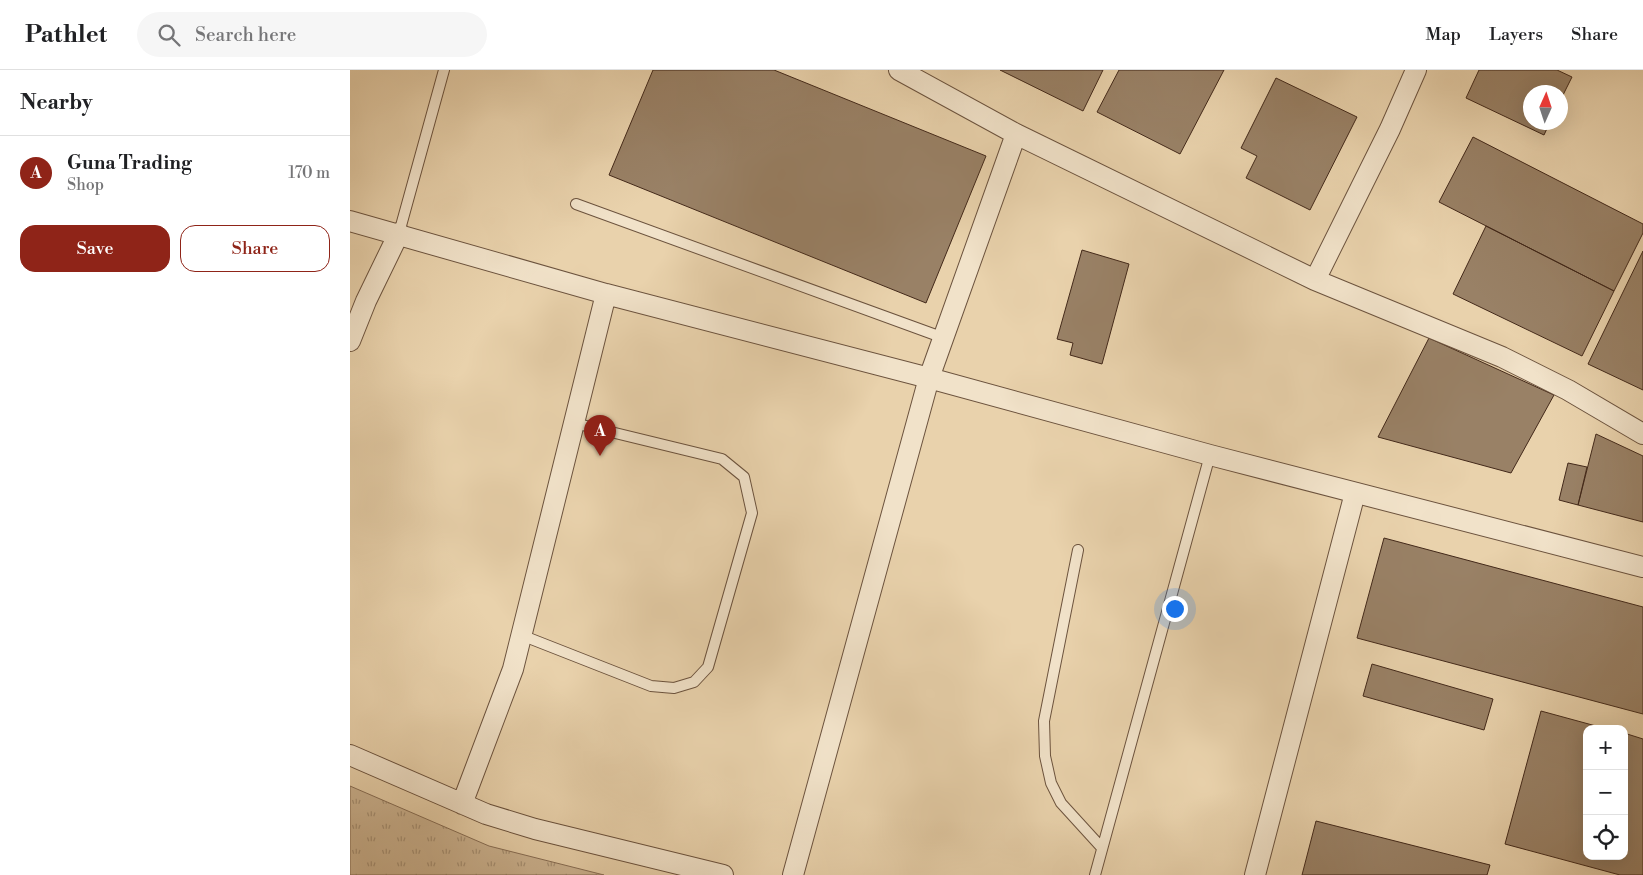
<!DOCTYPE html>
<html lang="en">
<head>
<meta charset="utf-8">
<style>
	:root { --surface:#fff; --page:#f6f6f6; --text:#202124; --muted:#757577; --line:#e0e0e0; --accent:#8f2418 }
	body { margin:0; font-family:"Libre Bodoni",serif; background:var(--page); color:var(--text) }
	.controls { position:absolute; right:15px; bottom:15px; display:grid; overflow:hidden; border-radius:10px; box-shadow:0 5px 20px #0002 }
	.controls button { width:45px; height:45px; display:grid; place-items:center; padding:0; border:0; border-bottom:1px solid var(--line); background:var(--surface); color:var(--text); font:25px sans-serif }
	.compass { position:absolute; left:1173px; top:15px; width:45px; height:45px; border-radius:50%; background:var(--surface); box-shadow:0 5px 20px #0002; rotate:3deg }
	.you { position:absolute; left:824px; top:538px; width:18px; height:18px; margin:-12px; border:4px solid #fff; border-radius:50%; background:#1a73e8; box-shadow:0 0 0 8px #1a73e833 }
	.badge { display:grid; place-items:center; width:32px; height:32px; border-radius:50%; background:var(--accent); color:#fff; font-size:16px; font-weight:700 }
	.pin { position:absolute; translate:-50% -41px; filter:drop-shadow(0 1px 2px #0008) }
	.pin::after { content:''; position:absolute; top:26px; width:18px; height:15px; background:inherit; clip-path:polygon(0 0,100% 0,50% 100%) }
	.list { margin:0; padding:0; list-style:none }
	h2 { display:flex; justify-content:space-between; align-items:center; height:65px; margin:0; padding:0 20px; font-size:21px }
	h2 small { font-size:16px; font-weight:400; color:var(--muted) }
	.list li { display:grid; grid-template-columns:32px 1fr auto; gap:15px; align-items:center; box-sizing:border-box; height:75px; padding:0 20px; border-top:1px solid var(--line) }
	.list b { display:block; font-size:19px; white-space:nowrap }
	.list p { margin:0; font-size:16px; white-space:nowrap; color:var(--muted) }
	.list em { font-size:16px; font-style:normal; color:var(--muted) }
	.actions { display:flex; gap:10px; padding:15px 20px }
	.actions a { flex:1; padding:11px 0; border:1px solid var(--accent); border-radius:15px; text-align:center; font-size:18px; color:var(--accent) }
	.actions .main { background:var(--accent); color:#fff }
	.icon { flex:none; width:28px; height:28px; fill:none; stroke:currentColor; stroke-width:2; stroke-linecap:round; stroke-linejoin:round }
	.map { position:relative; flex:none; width:1293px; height:805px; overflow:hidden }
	header { display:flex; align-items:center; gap:30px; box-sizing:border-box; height:70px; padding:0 25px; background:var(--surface); border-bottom:1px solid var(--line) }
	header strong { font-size:24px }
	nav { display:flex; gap:28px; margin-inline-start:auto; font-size:18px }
	.search { width:350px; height:45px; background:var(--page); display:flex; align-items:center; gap:12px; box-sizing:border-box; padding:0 18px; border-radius:28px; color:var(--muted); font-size:19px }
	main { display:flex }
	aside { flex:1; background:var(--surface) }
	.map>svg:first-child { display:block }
	.grass { fill:url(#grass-tufts); stroke:#886f56 }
	.building { fill:#998166; stroke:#43291a }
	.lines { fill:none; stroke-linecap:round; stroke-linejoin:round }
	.lane-casing { stroke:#6c533e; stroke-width:12 }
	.street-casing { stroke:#6c533e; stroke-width:22 }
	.lane { stroke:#f1e2c9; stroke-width:10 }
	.street { stroke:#f1e2c9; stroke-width:20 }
</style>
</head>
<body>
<header>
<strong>Pathlet</strong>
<div class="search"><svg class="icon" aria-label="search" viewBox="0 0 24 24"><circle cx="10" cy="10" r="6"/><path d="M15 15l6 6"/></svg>Search here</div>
<nav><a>Map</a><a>Layers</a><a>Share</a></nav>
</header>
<main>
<aside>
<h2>Nearby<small></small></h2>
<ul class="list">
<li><span class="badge">A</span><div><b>Guna Trading</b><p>Shop</p></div><em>170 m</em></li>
</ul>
<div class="actions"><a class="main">Save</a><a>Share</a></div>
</aside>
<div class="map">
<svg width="1293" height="805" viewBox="0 0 1293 805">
	<defs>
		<pattern id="grass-tufts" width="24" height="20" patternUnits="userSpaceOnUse" patternTransform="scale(1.25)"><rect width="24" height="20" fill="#cdb593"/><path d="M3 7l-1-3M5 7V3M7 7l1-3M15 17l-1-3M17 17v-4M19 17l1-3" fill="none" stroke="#a89377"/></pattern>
	</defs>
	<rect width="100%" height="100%" fill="#e9d2ac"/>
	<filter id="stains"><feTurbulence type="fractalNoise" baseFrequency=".004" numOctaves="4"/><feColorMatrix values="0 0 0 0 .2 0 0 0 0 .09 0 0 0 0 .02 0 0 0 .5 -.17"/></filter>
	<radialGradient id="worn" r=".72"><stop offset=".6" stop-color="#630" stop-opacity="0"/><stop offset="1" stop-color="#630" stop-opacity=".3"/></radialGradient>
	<!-- grass -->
	<path class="grass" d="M0 716 139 776 254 805H0Z"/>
	<!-- building -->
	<path class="building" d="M303 0H424L636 86 576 233 259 105Z
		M650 0H753L733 41Z
		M769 0H874L830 84 747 42Z
		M1129 0H1207L1222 7 1210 31V22H1180V52H1200L1194 65 1116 28Z
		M926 8 1007 47 960 140 896 108 907 86 891 78Z
		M1123 67 1293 154V163L1264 221 1089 132Z
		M1136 156 1264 221 1232 286 1103 224Z
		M732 180 779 194 752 294 720 285 723 273 707 269Z
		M1293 181V320L1238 294Z
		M1079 268 1204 325 1161 403 1028 367Z
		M1246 364 1293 386V452L1228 435Z
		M1218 393 1237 397 1228 435 1209 430Z
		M1034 468 1293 537V644L1007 568Z
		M1022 594 1143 629 1134 660 1013 626Z
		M1191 641 1257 659H1237V786H1274V663L1293 669V805H1270L1155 774Z
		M966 751 1140 795 1137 805H952Z"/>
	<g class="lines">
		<!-- lane casing -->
		<g class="lane-casing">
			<path id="lane" d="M226 134 594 268
				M49 163 94 0
				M728 480 694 651 695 686 701 713 711 733 752 778
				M171 565 301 616 324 618 344 612 358 597 402 443 394 407 372 389 224 353
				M745 805 860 385"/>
		</g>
		<!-- street casing -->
		<g class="street-casing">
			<path id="street" d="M549 0 666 64 965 210 1152 287 1218 320 1293 364
				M0 151 256 224 579 308 860 385 1293 497
				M965 210 1040 59 1066 0
				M0 271 16 231 49 163
				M0 685 136 744 185 759 373 805
				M112 734 163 599 256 224
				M443 805 579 308 666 64
				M905 805 1005 423"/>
		</g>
		<!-- lane -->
		<use href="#lane" class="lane"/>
		<!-- street -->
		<use href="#street" class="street"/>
	</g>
	<rect width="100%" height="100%" filter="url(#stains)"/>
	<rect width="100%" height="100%" fill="url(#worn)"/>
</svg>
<div class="controls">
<button>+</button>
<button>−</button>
<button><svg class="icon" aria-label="locate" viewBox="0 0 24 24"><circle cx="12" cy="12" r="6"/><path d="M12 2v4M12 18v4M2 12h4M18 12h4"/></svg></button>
</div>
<svg class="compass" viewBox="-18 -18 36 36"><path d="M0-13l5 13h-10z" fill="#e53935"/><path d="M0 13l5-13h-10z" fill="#757577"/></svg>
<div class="you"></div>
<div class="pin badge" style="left:250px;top:386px">A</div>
</div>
</main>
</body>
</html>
